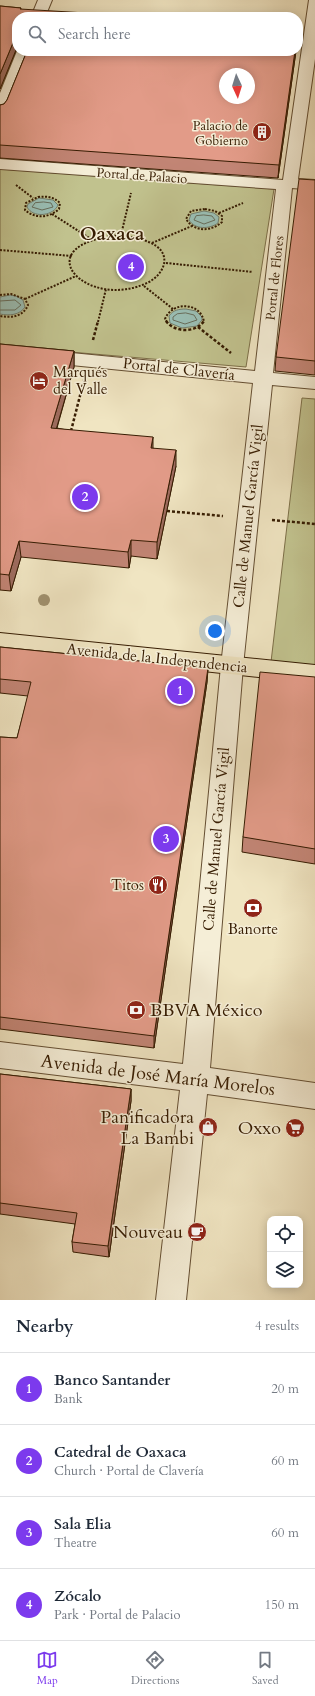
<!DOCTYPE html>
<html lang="en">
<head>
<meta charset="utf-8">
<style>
	:root { --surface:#fff; --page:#f6f6f7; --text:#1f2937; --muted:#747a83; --line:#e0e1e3; --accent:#7c3aed }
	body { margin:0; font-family:Cardo,serif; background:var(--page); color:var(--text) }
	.controls { position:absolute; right:12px; bottom:12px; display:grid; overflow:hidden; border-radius:8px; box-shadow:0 2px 10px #0003 }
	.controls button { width:36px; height:36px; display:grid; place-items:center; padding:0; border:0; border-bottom:1px solid var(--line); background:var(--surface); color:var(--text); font:20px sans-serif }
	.compass { position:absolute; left:219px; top:68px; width:36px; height:36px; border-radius:50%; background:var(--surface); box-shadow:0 2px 10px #0003; rotate:176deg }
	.you { position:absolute; left:215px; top:631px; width:14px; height:14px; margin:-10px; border:3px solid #fff; border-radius:50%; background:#1a73e8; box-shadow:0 0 0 6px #1a73e833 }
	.badge { display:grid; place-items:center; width:26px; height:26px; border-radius:50%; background:var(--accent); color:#fff; font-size:13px; font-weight:700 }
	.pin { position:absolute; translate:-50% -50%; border:2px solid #fff; box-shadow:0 1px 4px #0006 }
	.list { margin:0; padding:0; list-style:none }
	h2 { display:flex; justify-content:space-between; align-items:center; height:52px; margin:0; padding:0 16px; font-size:17px }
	h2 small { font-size:13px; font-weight:400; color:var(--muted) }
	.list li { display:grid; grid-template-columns:26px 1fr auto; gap:12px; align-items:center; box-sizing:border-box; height:72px; padding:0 16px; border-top:1px solid var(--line) }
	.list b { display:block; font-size:15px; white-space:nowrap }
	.list p { margin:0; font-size:13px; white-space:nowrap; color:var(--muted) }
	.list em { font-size:13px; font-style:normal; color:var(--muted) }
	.icon { flex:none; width:22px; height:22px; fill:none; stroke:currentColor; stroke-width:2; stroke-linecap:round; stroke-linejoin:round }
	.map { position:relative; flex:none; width:315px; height:1300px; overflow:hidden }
	.search { position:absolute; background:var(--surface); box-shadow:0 2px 10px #0003; left:12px; right:12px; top:12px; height:44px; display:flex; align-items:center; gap:10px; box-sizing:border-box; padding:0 14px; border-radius:16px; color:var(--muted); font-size:15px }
	.sheet { height:340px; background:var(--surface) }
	nav { display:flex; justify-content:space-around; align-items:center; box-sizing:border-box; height:56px; border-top:1px solid var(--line); background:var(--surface); font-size:11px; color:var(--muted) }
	nav a { display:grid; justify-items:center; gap:2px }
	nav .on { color:var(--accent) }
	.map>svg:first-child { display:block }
	.green { fill:#c1c28e; stroke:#7c6f48 }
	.water { fill:#9abfb5; stroke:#727e6d }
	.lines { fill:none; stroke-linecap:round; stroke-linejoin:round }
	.shore { stroke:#686e5c; stroke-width:1 }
	.minor-casing { stroke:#644e32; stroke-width:2 }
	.major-casing { stroke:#361c02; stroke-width:2 }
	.path-far1 { stroke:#361c02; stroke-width:2; stroke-dasharray:2 1.5; stroke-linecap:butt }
	.path { stroke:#361c02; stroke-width:2.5; stroke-dasharray:3 2; stroke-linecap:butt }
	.minor { fill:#f5eed7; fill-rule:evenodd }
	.major { fill:#f0e5c2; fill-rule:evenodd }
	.tree { fill:#a19270 }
	.wall { fill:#c28575; stroke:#361c02 }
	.shaded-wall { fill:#9e6c5f; stroke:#361c02 }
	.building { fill:#e29b88; stroke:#361c02; fill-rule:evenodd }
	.labels { text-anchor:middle; stroke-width:3; stroke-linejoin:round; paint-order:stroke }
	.far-poi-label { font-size:13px; fill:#361c02; stroke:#f5eed7; text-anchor:end }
	.far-street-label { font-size:13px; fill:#361c02; stroke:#f5eed7 }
	.street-label { font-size:15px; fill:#361c02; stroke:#f5eed7 }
	.poi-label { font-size:15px; fill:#361c02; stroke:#f5eed7; text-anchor:start }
	.near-poi-label { font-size:18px; fill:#361c02; stroke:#f5eed7; text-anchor:end }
	.near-street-label { font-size:18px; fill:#361c02; stroke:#f5eed7 }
	.far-town-label { font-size:19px; font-weight:bold; fill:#361c02; stroke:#f5eed7 }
</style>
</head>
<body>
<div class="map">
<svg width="315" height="1300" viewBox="0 0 315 1300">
	<rect width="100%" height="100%" fill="#f0e5c2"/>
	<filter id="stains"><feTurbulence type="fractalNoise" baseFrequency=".005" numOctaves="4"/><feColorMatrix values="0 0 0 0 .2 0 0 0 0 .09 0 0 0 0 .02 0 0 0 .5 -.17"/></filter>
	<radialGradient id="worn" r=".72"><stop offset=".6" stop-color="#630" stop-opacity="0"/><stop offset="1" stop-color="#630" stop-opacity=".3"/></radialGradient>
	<!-- green -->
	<path class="green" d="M0 169 274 189 246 367 0 346Z
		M302 398 315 399V667L271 662Z"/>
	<!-- water -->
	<path class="water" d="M39 198 53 200 58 205 57 207C51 216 33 218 27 207L28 204Z
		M204 211 214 213 219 217 218 223C210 229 195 230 189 220L191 214Z
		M10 295 16 296 23 300 25 307C20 315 9 316 0 314V297Z
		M186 309 196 311 202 317V320L197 326 182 328 170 323 169 316C173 310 179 309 186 309Z"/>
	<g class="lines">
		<!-- shore -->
		<path class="shore" d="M44 202 51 203 53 207 42 210 32 207 35 203Z
			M204 215 212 216 215 220 204 224 194 220 196 216Z
			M0 301 15 300 21 305 15 310H0
			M186 313 194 315 197 320 185 324 173 320V317L177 314Z"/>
		<!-- minor casing -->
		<g class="minor-casing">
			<path id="minor" d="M38 0H52L45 17H31Z
				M309 0H315V59L298 179 315 180V190L292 188 273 373 315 377V389L272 385 243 666 210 1068 315 1083V1109L207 1094 186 1300H156L180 1090 0 1068V1042L183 1064 221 666 253 383 0 358V346L255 371 276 189 0 169V159L283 180Z
				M17 51H31L7 112 5 115 0 116V93Z"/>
		</g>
		<!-- major casing -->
		<g class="major-casing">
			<path id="major" d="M0 633 315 665V683L0 649Z"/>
		</g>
		<!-- path-far1 -->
		<path class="path-far1" d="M16 185 33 198
			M38 197C47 196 54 197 60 203L59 209C49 218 35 219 25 210L26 203Z
			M205 209 215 211 222 216V222C211 232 194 232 186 219L191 211Z
			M219 213 243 203
			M52 214 91 239
			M121 235C136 238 168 242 164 264 162 272 156 278 149 282 87 313 21 244 121 235Z
			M121 235 131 193
			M152 243 192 226
			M0 250 72 256
			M166 263 253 272
			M144 286 173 309
			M0 295 11 294 25 299 28 305C23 317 11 318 0 316
			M25 299 76 276
			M98 322 106 289
			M167 322 165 319C172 301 201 302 204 322"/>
		<!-- path -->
		<path class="path" d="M166 321C175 333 196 333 204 321
			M198 327 231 353
			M93 340 98 321
			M71 431 84 380
			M167 511 223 516
			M272 520 315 524"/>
		<!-- minor -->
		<use href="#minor" class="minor"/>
		<!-- major -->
		<use href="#major" class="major"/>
	</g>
	<!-- trees -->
	<circle class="tree" cx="44" cy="600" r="6"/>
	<!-- wall -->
	<path class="wall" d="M0 6 21 8V9L17 17V50H16L0 89Z
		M27 51H296L278 178 0 158V105L4 104 7 100Z
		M315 180V375L275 371 276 357Z
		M0 344 74 351V367L57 428 153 448 176 466 157 559 131 556 129 568 21 557 11 591 0 590Z
		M0 647 208 668 207 682 154 1048 0 1029V737L17 738 28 696 0 693Z
		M315 677V864L242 852 243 837Z
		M0 1074 131 1089V1101L109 1257 73 1252 72 1242 75 1224 0 1214Z"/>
	<!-- shaded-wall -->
	<path class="shaded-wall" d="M15 38 16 50 0 89V74Z
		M295 51H296L278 178 279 165Z
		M74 351V367L52 444 51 428Z
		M153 437V453L151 448Z
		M176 450V466L157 559V542Z
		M131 540V556L129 568 128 552Z
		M19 541 21 557 11 591 9 575Z
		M208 668 207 682 154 1048V1036Z
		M131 1089V1101L109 1257 108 1246Z"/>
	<!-- building -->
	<path class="building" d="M0 6 21 8 20 9 152 17H17V38H15L0 74Z
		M27 51H295L279 165 0 145V105L4 104 7 100ZM225 74H249V98H225Z
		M299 179 315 180V361L276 357Z
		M0 344 74 351 51 428 153 437 151 448 176 450 157 542 131 540 128 552 19 541 9 575 0 574Z
		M0 647 208 668 154 1036 0 1017V737L17 738 31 682 0 679Z
		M260 672 315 677V849L243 837Z
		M0 1074 131 1089 108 1246 72 1242 77 1213 0 1203Z"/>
	<!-- icons -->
	<defs>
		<g id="building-disc" transform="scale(1)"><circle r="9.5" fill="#8f2418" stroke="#f5eed7"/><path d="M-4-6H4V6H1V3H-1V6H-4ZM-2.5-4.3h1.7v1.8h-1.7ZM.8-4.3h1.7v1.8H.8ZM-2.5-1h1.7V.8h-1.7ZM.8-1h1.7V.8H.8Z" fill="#fff"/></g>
		<g id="hotel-disc" transform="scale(1)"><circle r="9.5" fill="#8f2418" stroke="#f5eed7"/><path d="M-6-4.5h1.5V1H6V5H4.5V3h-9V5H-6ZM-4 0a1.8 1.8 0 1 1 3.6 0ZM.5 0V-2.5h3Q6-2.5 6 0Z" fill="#fff"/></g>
		<g id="restaurant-disc" transform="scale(1)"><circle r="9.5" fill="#8f2418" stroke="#f5eed7"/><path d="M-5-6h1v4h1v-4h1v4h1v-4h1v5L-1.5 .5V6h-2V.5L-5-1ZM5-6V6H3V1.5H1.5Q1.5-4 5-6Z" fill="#fff"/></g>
		<g id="bank-disc" transform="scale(1)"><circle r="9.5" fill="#8f2418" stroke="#f5eed7"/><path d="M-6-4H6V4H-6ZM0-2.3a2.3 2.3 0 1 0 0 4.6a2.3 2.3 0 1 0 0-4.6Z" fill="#fff"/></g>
		<g id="shop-disc" transform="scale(1)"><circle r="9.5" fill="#8f2418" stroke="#f5eed7"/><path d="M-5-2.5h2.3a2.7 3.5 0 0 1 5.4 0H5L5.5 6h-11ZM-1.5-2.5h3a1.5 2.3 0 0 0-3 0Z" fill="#fff"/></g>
		<g id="supermarket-disc" transform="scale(1)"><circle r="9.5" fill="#8f2418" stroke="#f5eed7"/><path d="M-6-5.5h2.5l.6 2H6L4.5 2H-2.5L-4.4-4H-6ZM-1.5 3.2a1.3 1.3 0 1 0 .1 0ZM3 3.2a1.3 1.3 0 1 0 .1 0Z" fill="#fff"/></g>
		<g id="cafe-disc" transform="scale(1)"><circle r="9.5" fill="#8f2418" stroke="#f5eed7"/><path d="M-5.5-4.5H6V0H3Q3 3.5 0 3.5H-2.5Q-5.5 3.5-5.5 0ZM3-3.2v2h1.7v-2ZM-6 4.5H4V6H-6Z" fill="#fff"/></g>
	</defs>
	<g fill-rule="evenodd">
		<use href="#building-disc" x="262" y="132"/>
		<use href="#hotel-disc" x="39" y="381"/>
		<use href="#restaurant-disc" x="158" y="885"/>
		<use href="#bank-disc" x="253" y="908"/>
		<use href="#bank-disc" x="136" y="1010"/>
		<use href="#shop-disc" x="208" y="1127"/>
		<use href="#supermarket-disc" x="295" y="1128"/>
		<use href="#cafe-disc" x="197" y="1232"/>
	</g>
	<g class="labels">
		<!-- far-poi labels -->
		<g class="far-poi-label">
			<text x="248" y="130">Palacio de<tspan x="248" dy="15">Gobierno</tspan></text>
		</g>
		<!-- far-street labels -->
		<g class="far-street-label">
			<text transform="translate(142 175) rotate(4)" y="5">Portal de Palacio</text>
			<text transform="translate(274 278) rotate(-84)" y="5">Portal de Flores</text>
		</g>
		<!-- street labels -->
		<g class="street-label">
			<text transform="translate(179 369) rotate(6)" y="5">Portal de Clavería</text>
			<text transform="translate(248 516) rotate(-84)" y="5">Calle de Manuel García Vigil</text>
			<text transform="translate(157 658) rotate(6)" y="5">Avenida de la Independencia</text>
			<text transform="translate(216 839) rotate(-85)" y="5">Calle de Manuel García Vigil</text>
		</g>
		<!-- poi labels -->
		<g class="poi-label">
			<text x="53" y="377">Marqués<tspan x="53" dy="17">del Valle</tspan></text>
			<text x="144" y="890" text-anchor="end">Titos</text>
			<text x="253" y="934" text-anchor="middle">Banorte</text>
		</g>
		<!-- near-poi labels -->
		<g class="near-poi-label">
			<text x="150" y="1016" text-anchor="start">BBVA México</text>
			<text x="194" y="1123">Panificadora<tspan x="194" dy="21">La Bambi</tspan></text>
			<text x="281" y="1134">Oxxo</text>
			<text x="183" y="1238">Nouveau</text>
		</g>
		<!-- near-street labels -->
		<g class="near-street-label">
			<text transform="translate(158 1075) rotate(7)" y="6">Avenida de José María Morelos</text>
		</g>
		<!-- far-town labels -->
		<g class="far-town-label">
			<text x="112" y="240">Oaxaca</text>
		</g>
	</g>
	<rect width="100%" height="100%" filter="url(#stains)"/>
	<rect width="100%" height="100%" fill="url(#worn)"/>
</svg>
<div class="controls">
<button><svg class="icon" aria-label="locate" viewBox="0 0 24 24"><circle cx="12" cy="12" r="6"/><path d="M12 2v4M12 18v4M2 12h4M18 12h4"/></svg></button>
<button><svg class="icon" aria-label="layers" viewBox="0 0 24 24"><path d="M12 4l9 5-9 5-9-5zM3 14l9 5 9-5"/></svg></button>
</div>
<svg class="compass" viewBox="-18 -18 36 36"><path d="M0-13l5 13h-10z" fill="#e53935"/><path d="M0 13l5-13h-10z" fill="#747a83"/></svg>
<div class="you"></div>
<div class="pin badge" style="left:180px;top:691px">1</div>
<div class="pin badge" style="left:85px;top:497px">2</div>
<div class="pin badge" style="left:166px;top:839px">3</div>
<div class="pin badge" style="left:131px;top:267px">4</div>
<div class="search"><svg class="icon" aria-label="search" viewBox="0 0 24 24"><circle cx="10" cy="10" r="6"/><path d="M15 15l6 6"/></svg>Search here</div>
</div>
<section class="sheet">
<h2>Nearby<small>4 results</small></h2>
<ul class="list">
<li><span class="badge">1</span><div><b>Banco Santander</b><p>Bank</p></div><em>20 m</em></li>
<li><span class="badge">2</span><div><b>Catedral de Oaxaca</b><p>Church · Portal de Clavería</p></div><em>60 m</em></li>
<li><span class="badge">3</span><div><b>Sala Elia</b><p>Theatre</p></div><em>60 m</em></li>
<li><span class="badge">4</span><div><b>Zócalo</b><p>Park · Portal de Palacio</p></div><em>150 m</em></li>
</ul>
</section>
<nav>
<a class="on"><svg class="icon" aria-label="map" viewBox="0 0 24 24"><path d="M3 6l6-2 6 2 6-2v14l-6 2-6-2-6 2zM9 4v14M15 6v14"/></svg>Map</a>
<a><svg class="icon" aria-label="directions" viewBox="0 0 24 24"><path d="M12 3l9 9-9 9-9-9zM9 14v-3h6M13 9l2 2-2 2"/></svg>Directions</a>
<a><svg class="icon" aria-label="saved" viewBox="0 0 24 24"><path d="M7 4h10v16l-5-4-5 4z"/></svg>Saved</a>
</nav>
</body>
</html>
